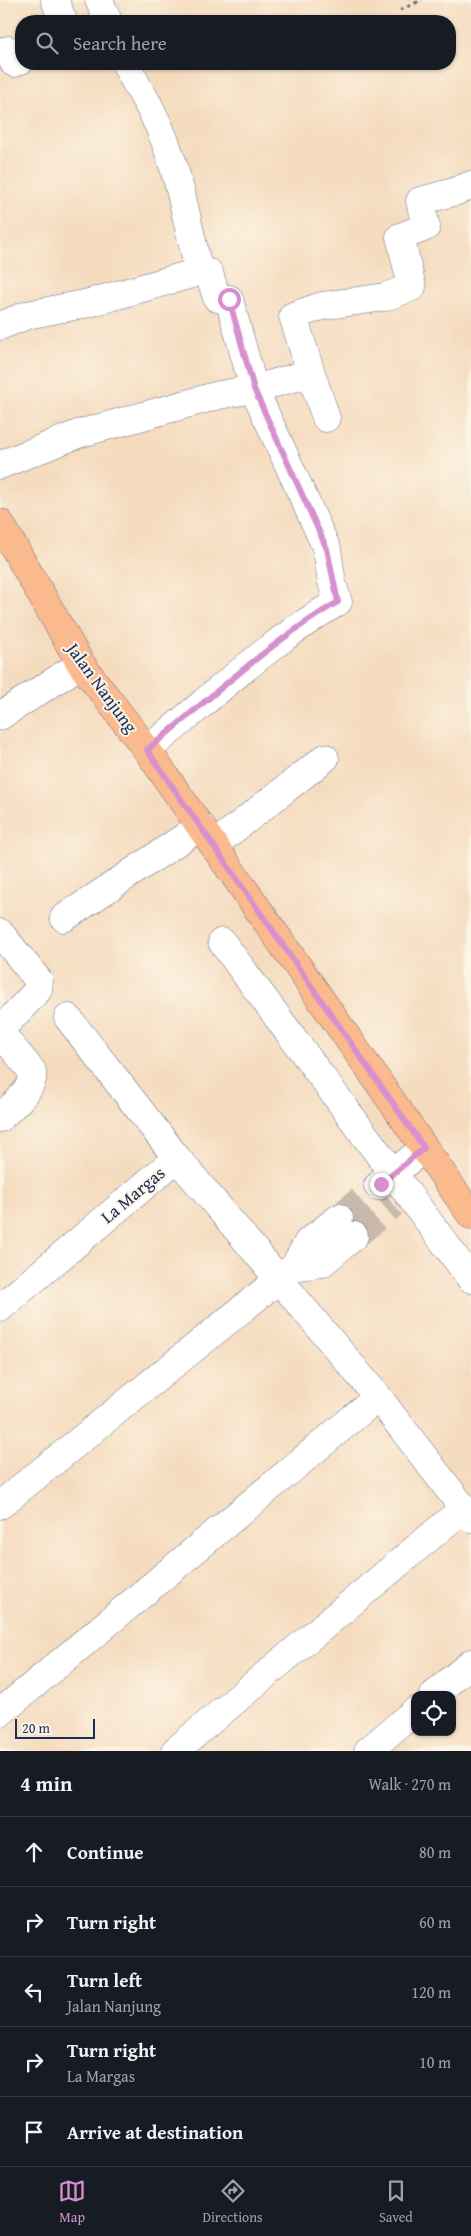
<!DOCTYPE html>
<html lang="en">
<head>
<meta charset="utf-8">
<style>
	:root { --surface:#171b24; --page:#20242c; --text:#f1f3f6; --muted:#9ea1a6; --line:#363941; --accent:#d690ce }
	body { margin:0; font-family:"Gentium Book Plus",serif; background:var(--page); color:var(--text) }
	.controls { position:absolute; right:15px; bottom:15px; display:grid; overflow:hidden; border-radius:10px; box-shadow:0 1px 4px #0004 }
	.controls button { width:45px; height:45px; display:grid; place-items:center; padding:0; border:0; border-bottom:1px solid var(--line); background:var(--surface); color:var(--text); font:25px sans-serif }
	.scale { position:absolute; left:15px; bottom:12px; width:80px; box-sizing:border-box; padding-left:5px; border:2px solid #1b2f5e; border-top:0; font-size:14px; line-height:18px; white-space:nowrap; color:#1b2f5e; -webkit-text-stroke:4px #fcf5e5; paint-order:stroke }
	.stop { position:absolute; width:15px; height:15px; margin:-11px; border:4px solid #d690ce; border-radius:50%; background:#fff }
	.stop.end { background:#d690ce; border-color:#fff; box-shadow:0 1px 5px #0008 }
	.list { margin:0; padding:0; list-style:none }
	h2 { display:flex; justify-content:space-between; align-items:center; height:65px; margin:0; padding:0 20px; font-size:21px }
	h2 small { font-size:16px; font-weight:400; color:var(--muted) }
	.list li { display:grid; grid-template-columns:32px 1fr auto; gap:15px; align-items:center; box-sizing:border-box; height:70px; padding:0 20px; border-top:1px solid var(--line) }
	.list b { display:block; font-size:19px; white-space:nowrap }
	.list p { margin:0; font-size:16px; white-space:nowrap; color:var(--muted) }
	.list em { font-size:16px; font-style:normal; color:var(--muted) }
	.icon { flex:none; width:28px; height:28px; fill:none; stroke:currentColor; stroke-width:2; stroke-linecap:round; stroke-linejoin:round }
	.map { position:relative; flex:none; width:471px; height:1751px; overflow:hidden }
	.search { position:absolute; background:var(--surface); box-shadow:0 1px 4px #0004; left:15px; right:15px; top:15px; height:55px; display:flex; align-items:center; gap:12px; box-sizing:border-box; padding:0 18px; border-radius:20px; color:var(--muted); font-size:19px }
	.sheet { height:415px; background:var(--surface) }
	nav { display:flex; justify-content:space-around; align-items:center; box-sizing:border-box; height:70px; border-top:1px solid var(--line); background:var(--surface); font-size:14px; color:var(--muted) }
	nav a { display:grid; justify-items:center; gap:2px }
	nav .on { color:var(--accent) }
	.map>svg:first-child { display:block }
	.lines { fill:none; stroke-linecap:round; stroke-linejoin:round }
	.minor-tunnel { stroke:#c9b9ac; stroke-width:28; stroke-dasharray:28 14; stroke-linecap:butt }
	.minor-casing { stroke:#676c80; stroke-width:29 }
	.major-casing { stroke:#676c80; stroke-width:29 }
	.path { stroke:#676c80; stroke-width:3; stroke-dasharray:4 4; stroke-linecap:butt }
	.minor { stroke:#fff; stroke-width:28 }
	.major { stroke:#fbba8d; stroke-width:28 }
	.route { stroke:#d690ce; stroke-width:6 }
	.labels { text-anchor:middle; stroke-width:4; stroke-linejoin:round; paint-order:stroke }
	.street-label { font-size:18px; fill:#1b2f5e; stroke:#fcf5e5 }
</style>
</head>
<body>
<div class="map">
<svg width="471" height="1751" viewBox="0 0 471 1751">
	<rect width="100%" height="100%" fill="#fcf5e5"/>
	<filter id="ink" filterUnits="userSpaceOnUse"><feTurbulence type="fractalNoise" baseFrequency=".02" numOctaves="2"/><feDisplacementMap in="SourceGraphic" scale="10" xChannelSelector="R" yChannelSelector="G"/><feConvolveMatrix kernelMatrix="1 2 1 2 8 2 1 2 1" color-interpolation-filters="sRGB"/></filter>
	<filter id="wash" filterUnits="userSpaceOnUse"><feTurbulence type="fractalNoise" baseFrequency=".0096" numOctaves="4" result="noise"/><feDisplacementMap in="SourceGraphic" scale="20" xChannelSelector="R" yChannelSelector="G"/><feGaussianBlur stdDeviation="1.12" result="paint"/><feColorMatrix in="noise" values="0 0 0 0 0 0 0 0 0 0 0 0 0 0 0 0 0 1.4 0 .05"/><feComposite in="paint" operator="in"/></filter>
	<g filter="url(#wash)">
		<rect width="100%" height="100%" fill="#f5dcbf"/>
	</g>
	<g filter="url(#ink)">
		<g class="lines">
			<!-- minor-tunnel -->
			<path class="minor-tunnel" d="M339 1218 378 1186
				M354 1236 393 1204"/>
			<!-- minor casing -->
			<g class="minor-casing">
				<path id="minor" d="M55 0 63 21
					M99 0 108 21
					M0 52 8 50 14 63 21 60
					M126 64C134 82 145 97 153 114 177 161 187 221 199 272
					M0 326 27 315 89 303 199 272 209 273 217 298 229 299 254 389 327 549 332 583 338 602C269 642 209 700 147 750
					M311 373 326 418
					M0 465 78 434 219 395 254 389 311 373 293 316 322 306 385 297 412 287 400 237 426 227 420 201 454 192 471 185
					M0 716 81 664
					M214 845 325 758
					M64 918 201 826
					M0 933 39 981 38 990 3 1027 2 1035 32 1071C36 1089 12 1106 0 1118
					M222 942 471 1279
					M68 1018 177 1158 378 1397 471 1518
					M378 1186 424 1148
					M294 1267 322 1263 354 1236
					M0 1308 177 1158
					M0 1505 294 1267 308 1242 339 1218
					M434 1695 471 1663
					M0 1713 378 1397
					M175 1751 463 1509
					M368 1751 415 1711"/>
			</g>
			<!-- major casing -->
			<g class="major-casing">
				<path id="major" d="M0 523 81 664 147 750 471 1215"/>
			</g>
			<!-- path -->
			<path class="path" d="M400 10 422 0"/>
			<!-- minor -->
			<use href="#minor" class="minor"/>
			<!-- major -->
			<use href="#major" class="major"/>
		</g>
	</g>
	<g class="lines" filter="url(#ink)">
		<!-- route -->
		<path class="route" d="M229 299 254 389 327 549 338 602C271 641 207 701 147 750L424 1148 381 1184"/>
	</g>
	<g class="labels">
		<!-- street labels -->
		<g class="street-label">
			<text transform="translate(102 688) rotate(54)" y="6">Jalan Nanjung</text>
			<text transform="translate(133 1195) rotate(-40)" y="6">La Margas</text>
		</g>
	</g>
</svg>
<div class="controls">
<button><svg class="icon" aria-label="locate" viewBox="0 0 24 24"><circle cx="12" cy="12" r="6"/><path d="M12 2v4M12 18v4M2 12h4M18 12h4"/></svg></button>
</div>
<div class="scale">20 m</div>
<div class="stop" style="left:229px;top:299px"></div>
<div class="stop end" style="left:381px;top:1184px"></div>
<div class="search"><svg class="icon" aria-label="search" viewBox="0 0 24 24"><circle cx="10" cy="10" r="6"/><path d="M15 15l6 6"/></svg>Search here</div>
</div>
<section class="sheet">
<h2>4 min<small>Walk · 270 m</small></h2>
<ul class="list">
<li><svg class="icon" aria-label="ahead" viewBox="0 0 24 24"><path d="M12 20V5M6 11l6-6 6 6"/></svg><div><b>Continue</b></div><em>80 m</em></li>
<li><svg class="icon" aria-label="right" viewBox="0 0 24 24"><path d="M7 20v-9h11M14 6l5 5-5 5"/></svg><div><b>Turn right</b></div><em>60 m</em></li>
<li><svg class="icon" aria-label="left" viewBox="0 0 24 24"><path d="M17 20v-9H6M10 6l-5 5 5 5"/></svg><div><b>Turn left</b><p>Jalan Nanjung</p></div><em>120 m</em></li>
<li><svg class="icon" aria-label="right" viewBox="0 0 24 24"><path d="M7 20v-9h11M14 6l5 5-5 5"/></svg><div><b>Turn right</b><p>La Margas</p></div><em>10 m</em></li>
<li><svg class="icon" aria-label="arrive" viewBox="0 0 24 24"><path d="M6 21V4h12l-3 4 3 4H6"/></svg><div><b>Arrive at destination</b></div></li>
</ul>
</section>
<nav>
<a class="on"><svg class="icon" aria-label="map" viewBox="0 0 24 24"><path d="M3 6l6-2 6 2 6-2v14l-6 2-6-2-6 2zM9 4v14M15 6v14"/></svg>Map</a>
<a><svg class="icon" aria-label="directions" viewBox="0 0 24 24"><path d="M12 3l9 9-9 9-9-9zM9 14v-3h6M13 9l2 2-2 2"/></svg>Directions</a>
<a><svg class="icon" aria-label="saved" viewBox="0 0 24 24"><path d="M7 4h10v16l-5-4-5 4z"/></svg>Saved</a>
</nav>
</body>
</html>
